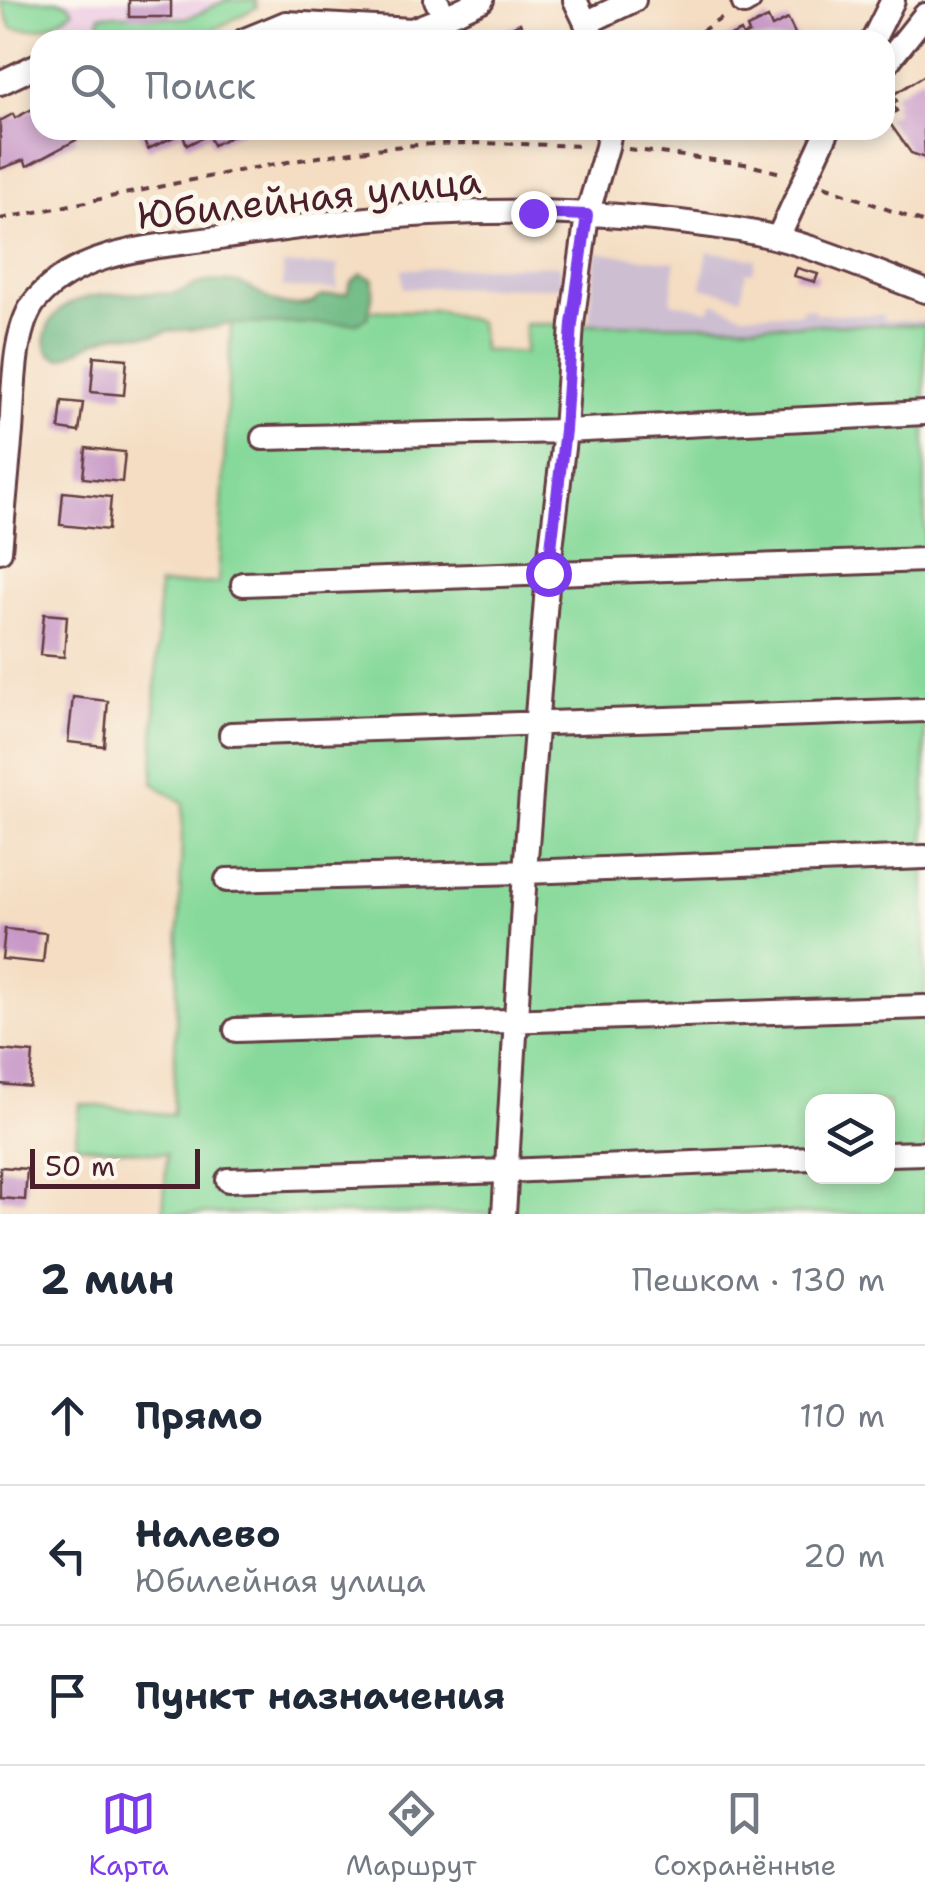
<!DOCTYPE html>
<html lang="ru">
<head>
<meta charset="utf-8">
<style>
	:root { --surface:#fff; --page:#f2f2f3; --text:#1f2937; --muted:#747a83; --line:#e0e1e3; --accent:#7c3aed }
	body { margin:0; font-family:"Shantell Sans",sans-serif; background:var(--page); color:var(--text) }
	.controls { position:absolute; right:30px; bottom:30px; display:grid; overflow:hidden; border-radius:20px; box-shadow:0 5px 15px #0003 }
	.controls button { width:90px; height:90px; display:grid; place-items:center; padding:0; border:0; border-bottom:2px solid var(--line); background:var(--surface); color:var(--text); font:50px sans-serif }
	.scale { position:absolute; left:30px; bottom:25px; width:170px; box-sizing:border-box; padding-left:10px; border:5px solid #4a1f2b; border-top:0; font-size:28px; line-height:35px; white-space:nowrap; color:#4a1f2b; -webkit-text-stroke:8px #fbf7ec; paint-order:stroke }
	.stop { position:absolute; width:30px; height:30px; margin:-22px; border:8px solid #7c3aed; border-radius:50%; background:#fff }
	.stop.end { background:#7c3aed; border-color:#fff; box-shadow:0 2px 10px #0008 }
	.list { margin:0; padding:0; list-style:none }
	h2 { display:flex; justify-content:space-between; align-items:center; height:130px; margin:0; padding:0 40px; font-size:42px }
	h2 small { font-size:32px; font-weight:400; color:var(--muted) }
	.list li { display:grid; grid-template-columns:65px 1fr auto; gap:30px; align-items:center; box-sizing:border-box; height:140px; padding:0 40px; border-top:2px solid var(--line) }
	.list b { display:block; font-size:38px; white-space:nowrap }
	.list p { margin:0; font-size:32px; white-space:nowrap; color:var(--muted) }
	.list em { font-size:32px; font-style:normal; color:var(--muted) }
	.icon { flex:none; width:55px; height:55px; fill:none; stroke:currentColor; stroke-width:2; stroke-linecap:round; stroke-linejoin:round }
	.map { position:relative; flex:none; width:925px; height:1214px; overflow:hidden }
	.search { position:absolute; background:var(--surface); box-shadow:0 5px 15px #0003; left:30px; right:30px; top:30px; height:110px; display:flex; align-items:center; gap:25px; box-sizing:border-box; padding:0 35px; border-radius:30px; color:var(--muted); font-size:38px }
	.sheet { height:550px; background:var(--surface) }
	nav { display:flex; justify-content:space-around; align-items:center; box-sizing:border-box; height:140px; border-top:2px solid var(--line); background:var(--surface); font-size:28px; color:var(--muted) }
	nav a { display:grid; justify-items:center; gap:5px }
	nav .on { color:var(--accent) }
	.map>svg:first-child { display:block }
	.built { fill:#efd0e5 }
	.industrial { fill:#cdbed2 }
	.green { fill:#86d99a; stroke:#687c62; stroke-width:2.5; fill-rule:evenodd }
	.forest { fill:#6cb982; stroke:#5b6c56; stroke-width:2.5 }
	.building { fill:#c797c7 }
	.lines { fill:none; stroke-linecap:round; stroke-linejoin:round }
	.minor-casing { stroke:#643c42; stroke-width:28 }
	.path { stroke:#643c42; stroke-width:4; stroke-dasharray:8 8; stroke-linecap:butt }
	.minor { stroke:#fff; stroke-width:22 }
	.route { stroke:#7c3aed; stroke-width:12 }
	.labels { text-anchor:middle; stroke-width:10; stroke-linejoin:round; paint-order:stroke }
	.street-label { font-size:38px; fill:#4a1f2b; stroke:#fbf7ec }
</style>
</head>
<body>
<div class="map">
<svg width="925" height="1214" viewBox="0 0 925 1214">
	<rect width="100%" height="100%" fill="#fbf7ec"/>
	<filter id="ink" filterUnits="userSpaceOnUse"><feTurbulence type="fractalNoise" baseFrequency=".01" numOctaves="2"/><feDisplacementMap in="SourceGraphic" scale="20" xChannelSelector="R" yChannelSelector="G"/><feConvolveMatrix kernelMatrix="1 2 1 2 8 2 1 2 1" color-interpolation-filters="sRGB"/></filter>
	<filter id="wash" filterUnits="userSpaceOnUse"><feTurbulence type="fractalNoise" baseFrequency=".0048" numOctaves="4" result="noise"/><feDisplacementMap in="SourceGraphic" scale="40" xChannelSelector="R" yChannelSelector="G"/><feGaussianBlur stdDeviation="2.25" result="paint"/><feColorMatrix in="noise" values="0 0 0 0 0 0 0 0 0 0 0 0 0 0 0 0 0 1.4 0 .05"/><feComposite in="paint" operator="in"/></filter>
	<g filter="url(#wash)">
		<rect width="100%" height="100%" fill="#f4ddc2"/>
		<!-- built -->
		<path class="built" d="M14 0H262L194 31 23 17Z"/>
		<!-- industrial -->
		<path class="industrial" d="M708 251 756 259 753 272H746L742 297 701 287Z
			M596 252 675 262 671 302 709 310 714 302 742 314 802 313V308L814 309 815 314 883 315 884 320 925 321V336L736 333 707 323 686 331 589 324Z
			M283 265H338L337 289 283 288Z
			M560 265 562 287 404 288 402 269Z"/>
		<!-- green -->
		<path class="green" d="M0 0H57L69 4 73 11C50 27 41 32 12 28Z
			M226 0H255L257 7 194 40 123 36 98 30 100 15C125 12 154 19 181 18 195 18 213 6 226 0Z
			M232 310 439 311 479 322 482 350 525 353V324L925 325V1214H163L167 1154 75 1145 80 1104 173 1115 183 803 153 783 159 585 218 583ZM812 1102H888V1176H812Z"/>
		<!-- forest -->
		<path class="forest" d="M361 274 373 279V292L368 317 357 323 225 324 213 328 167 331 155 335 117 334 95 342 62 359 51 355C45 346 43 338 48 327 65 284 136 295 173 293 182 292 187 289 195 285 206 280 220 281 232 282 253 284 266 303 288 305 295 305 305 305 311 303 320 299 315 297 324 296 331 294 339 295 347 293L351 282Z"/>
		<g id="blocks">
			<!-- building -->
			<path class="building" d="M129 0H171V17H129Z
				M768 18 772 27 788 19 798 40H722L741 31 743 36 749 33 747 28Z
				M520 23 528 40H484Z
				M925 75 924 129 925 158 911 153 886 118 897 111 893 105 897 101 893 95Z
				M40 105V130H85L74 135 76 140 27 166 24 160 0 169V121L13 114 15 118Z
				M139 130H245L213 145 208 135 187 145 182 133 148 149Z
				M797 268 818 274 815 282 794 276Z
				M94 356 127 359 124 395 91 392Z
				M62 401 83 403 79 432 59 429Z
				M86 448 125 452 122 482 83 478Z
				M63 492 111 497 108 530 60 525Z
				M44 614 67 616 64 657 40 655Z
				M73 697 108 701 104 746 68 742Z
				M5 929 46 933 43 963 2 959Z
				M0 1050 33 1053 30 1087 0 1084Z
				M0 1167 27 1169 25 1200 0 1198Z"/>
		</g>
	</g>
	<g filter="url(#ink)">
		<use href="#blocks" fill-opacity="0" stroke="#643c42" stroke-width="2.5"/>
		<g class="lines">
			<!-- minor casing -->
			<g class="minor-casing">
				<path id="minor" d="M436 0 445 17 482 0
					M575 0 594 40
					M743 0 744 3 749 0
					M586 23 634 0
					M245 40 286 23 412 30 445 17
					M873 40 893 0
					M885 65 925 15
					M0 83 40 64
					M778 238 828 130
					M263 438 565 431 925 413
					M0 551C4 511 7 471 11 431 14 394 12 327 37 299 81 249 158 247 219 238 289 228 359 218 430 214 532 208 638 214 739 230 803 240 864 268 925 291
					M243 584 925 560
					M231 734 925 710
					M227 880 525 872 925 857
					M236 1030 925 1007
					M888 1154 925 1153
					M228 1180 507 1171 812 1158
					M504 1214 525 872 548 573 565 431 572 324 587 215 607 147 610 130"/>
			</g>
			<!-- path -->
			<path class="path" d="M688 40 728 14
				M717 130 721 137 733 130
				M628 149 745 164 781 173
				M824 186 925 223
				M0 219C128 195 255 163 384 148 450 140 518 144 584 146"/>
			<!-- minor -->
			<use href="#minor" class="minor"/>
		</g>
	</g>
	<g class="lines" filter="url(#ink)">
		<!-- route -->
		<path class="route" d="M533 213 587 215 572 324 565 430 548 573"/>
	</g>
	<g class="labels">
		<!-- street labels -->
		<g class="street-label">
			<text transform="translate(309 198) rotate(-6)" y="13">Юбилейная улица</text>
		</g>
	</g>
</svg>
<div class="controls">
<button><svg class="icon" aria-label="layers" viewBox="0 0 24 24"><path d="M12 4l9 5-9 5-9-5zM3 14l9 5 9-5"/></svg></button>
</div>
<div class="scale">50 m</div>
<div class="stop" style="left:548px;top:573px"></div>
<div class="stop end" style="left:533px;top:213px"></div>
<div class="search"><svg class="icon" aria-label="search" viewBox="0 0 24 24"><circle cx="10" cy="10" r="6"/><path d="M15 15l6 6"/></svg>Поиск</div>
</div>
<section class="sheet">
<h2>2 мин<small>Пешком · 130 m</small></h2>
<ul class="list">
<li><svg class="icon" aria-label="ahead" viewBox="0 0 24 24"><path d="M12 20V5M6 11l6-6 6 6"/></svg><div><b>Прямо</b></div><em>110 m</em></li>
<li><svg class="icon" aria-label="left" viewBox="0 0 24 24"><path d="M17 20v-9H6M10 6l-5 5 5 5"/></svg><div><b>Налево</b><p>Юбилейная улица</p></div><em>20 m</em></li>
<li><svg class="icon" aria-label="arrive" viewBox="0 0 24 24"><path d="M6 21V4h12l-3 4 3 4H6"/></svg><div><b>Пункт назначения</b></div></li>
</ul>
</section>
<nav>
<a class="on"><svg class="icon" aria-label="map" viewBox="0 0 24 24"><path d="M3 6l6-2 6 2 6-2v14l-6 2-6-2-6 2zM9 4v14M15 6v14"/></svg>Карта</a>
<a><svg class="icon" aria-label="directions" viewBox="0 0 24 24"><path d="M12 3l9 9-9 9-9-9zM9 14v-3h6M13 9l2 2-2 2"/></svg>Маршрут</a>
<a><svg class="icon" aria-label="saved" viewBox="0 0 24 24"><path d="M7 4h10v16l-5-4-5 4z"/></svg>Сохранённые</a>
</nav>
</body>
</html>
